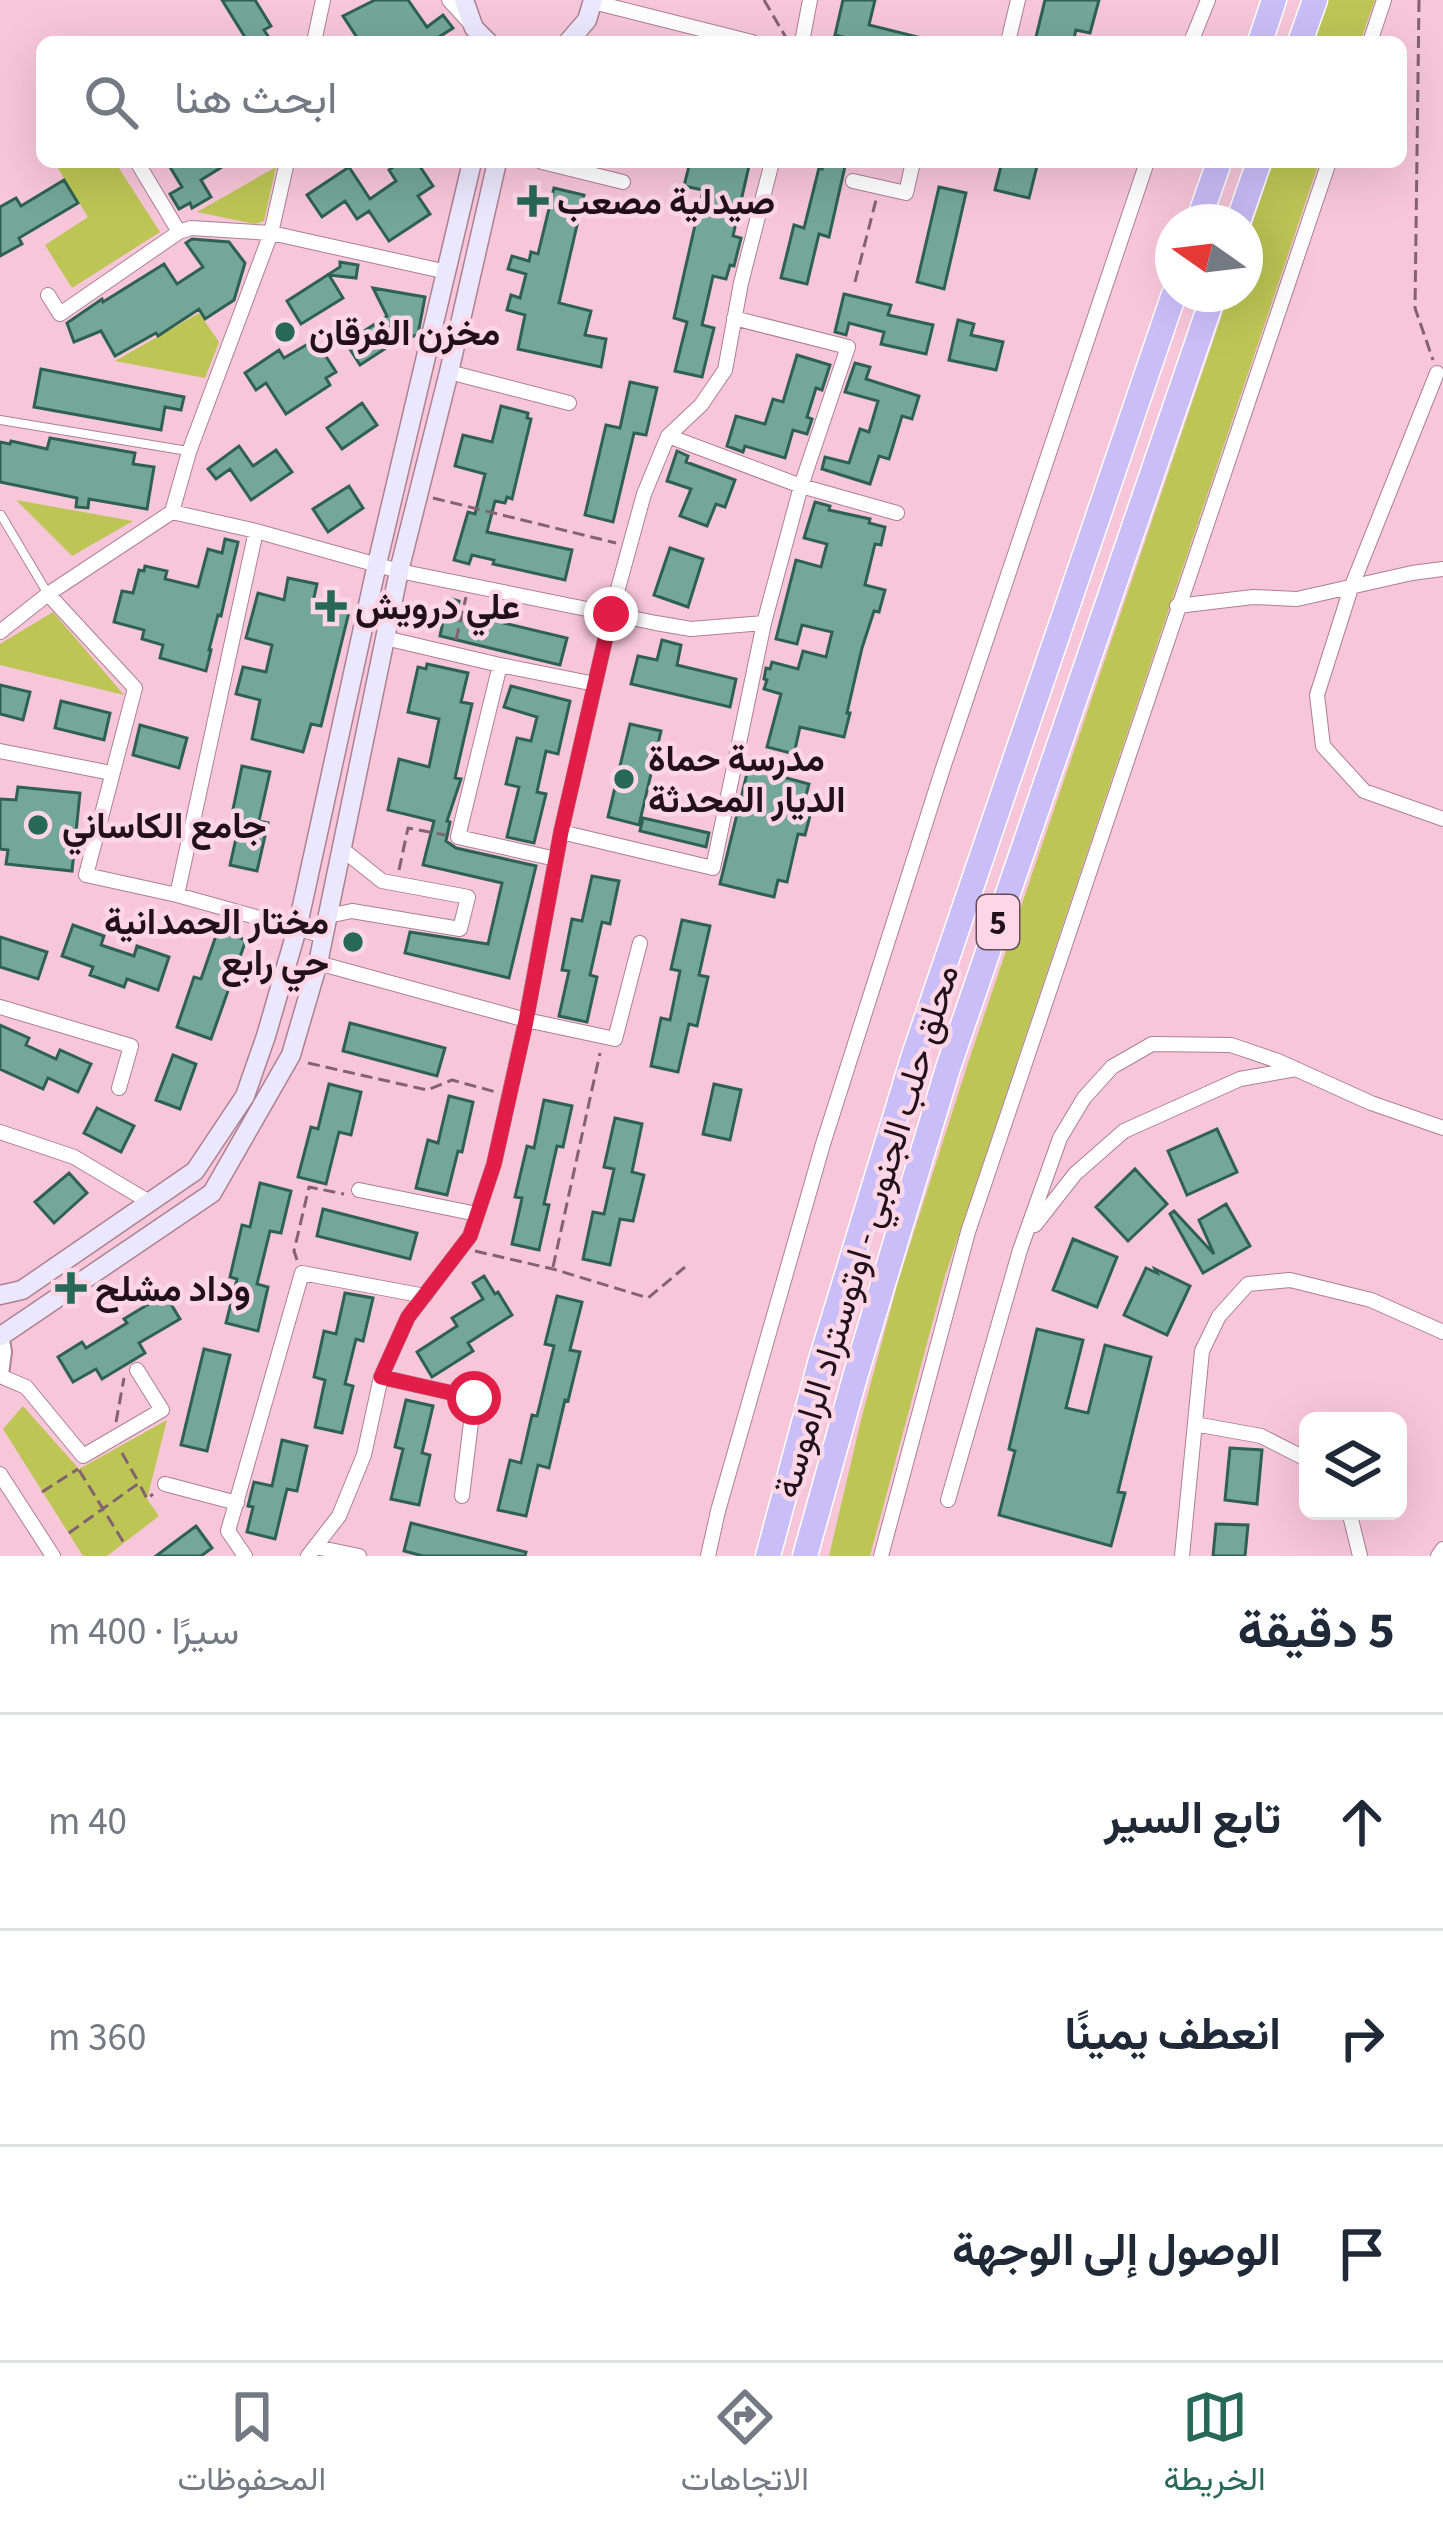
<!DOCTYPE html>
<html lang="ar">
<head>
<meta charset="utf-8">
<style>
	:root { --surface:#fff; --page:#f6f6f7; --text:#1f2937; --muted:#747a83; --line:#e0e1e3; --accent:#276857 }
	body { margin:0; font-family:"Source Sans 3",Vazirmatn,sans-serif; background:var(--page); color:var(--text); direction:rtl }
	.controls { position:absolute; right:36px; bottom:36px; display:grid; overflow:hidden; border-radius:18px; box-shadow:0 12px 48px #0002 }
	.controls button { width:108px; height:108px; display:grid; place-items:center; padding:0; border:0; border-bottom:3px solid var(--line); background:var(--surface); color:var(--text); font:60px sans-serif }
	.compass { position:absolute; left:1155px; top:204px; width:108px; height:108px; border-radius:50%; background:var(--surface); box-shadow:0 12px 48px #0002; rotate:284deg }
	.stop { position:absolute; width:36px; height:36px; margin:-27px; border:9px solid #e11d48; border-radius:50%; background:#fff }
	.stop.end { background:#e11d48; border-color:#fff; box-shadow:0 3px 12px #0008 }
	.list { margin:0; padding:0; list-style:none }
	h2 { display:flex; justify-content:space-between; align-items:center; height:156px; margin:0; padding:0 48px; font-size:51px }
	h2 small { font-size:39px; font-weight:400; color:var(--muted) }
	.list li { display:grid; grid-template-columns:78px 1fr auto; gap:36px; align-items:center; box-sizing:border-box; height:216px; padding:0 48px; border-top:3px solid var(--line) }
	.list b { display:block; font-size:45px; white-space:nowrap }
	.list em { font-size:39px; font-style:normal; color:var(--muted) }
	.icon { flex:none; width:66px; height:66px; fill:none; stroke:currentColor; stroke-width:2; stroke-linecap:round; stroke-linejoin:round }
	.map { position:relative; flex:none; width:1443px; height:1556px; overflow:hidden; direction:ltr }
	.search { position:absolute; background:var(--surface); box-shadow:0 12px 48px #0002; left:36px; right:36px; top:36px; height:132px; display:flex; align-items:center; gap:30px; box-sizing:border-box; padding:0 42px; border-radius:18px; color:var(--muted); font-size:45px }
	.sheet { height:804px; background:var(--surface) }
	nav { display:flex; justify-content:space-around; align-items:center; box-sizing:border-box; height:168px; border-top:3px solid var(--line); background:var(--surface); font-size:33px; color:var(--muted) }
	nav a { display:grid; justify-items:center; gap:6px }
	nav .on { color:var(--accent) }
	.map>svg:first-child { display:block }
	.green { fill:#bdc655 }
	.building { fill:#73a797; stroke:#2e6152; stroke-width:3 }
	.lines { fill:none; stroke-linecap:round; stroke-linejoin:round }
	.service-casing { stroke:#ad8092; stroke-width:10 }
	.minor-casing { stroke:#ad8092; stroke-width:16 }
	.tertiary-casing { stroke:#ad8092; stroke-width:20 }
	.secondary-casing { stroke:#ad8092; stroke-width:21 }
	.trunk-casing { stroke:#fff; stroke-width:27 }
	.path { stroke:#82636f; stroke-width:3; stroke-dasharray:12 6; stroke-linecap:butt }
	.service { stroke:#fff; stroke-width:8 }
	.minor { stroke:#fff; stroke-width:14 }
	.tertiary { stroke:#fff; stroke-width:16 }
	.secondary { stroke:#ebe7fc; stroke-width:18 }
	.trunk { stroke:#cabef8; stroke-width:24 }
	.route { stroke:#e11d48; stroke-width:15 }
	.poi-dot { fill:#276857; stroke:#fed7e6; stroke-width:4.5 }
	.labels { text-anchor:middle; stroke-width:9; stroke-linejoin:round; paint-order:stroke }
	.shield { fill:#fed7e6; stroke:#644c56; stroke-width:3 }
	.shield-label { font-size:33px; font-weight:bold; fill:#221118 }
	.poi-label { font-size:36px; font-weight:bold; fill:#221118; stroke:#fed7e6; text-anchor:start }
	.street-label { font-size:36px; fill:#221118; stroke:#fed7e6 }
</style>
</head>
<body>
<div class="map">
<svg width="1443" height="1556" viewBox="0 0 1443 1556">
	<rect width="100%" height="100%" fill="#f7c6d9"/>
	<!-- green -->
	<path class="green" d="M1328 0H1375L1360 42H1314Z
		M54 162H115L160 232 72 288 45 245 88 217Z
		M1273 162H1319L945 1276 870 1556H829L862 1416 898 1282 969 1060 1229 294H1245V246Z
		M276 167 264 221 255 224 197 212Z
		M199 313 219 342 205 378 115 361Z
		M16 500 133 521 72 556Z
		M53 612 124 695 0 665V644Z
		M23 1406 79 1469 167 1420 147 1499 159 1516 107 1556H83L3 1429Z"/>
	<!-- building -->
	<path class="building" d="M222 0H255L271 26 264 30 272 42H248Z
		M375 0H408L427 27 443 15 453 28 431 42H360L343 16Z
		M843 0H875L869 25 922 38 921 42H862L835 35Z
		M1045 0H1099L1090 33 1076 30 1073 42H1055L1036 37Z
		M167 162H230L201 180 211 197 192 208 190 203 179 209 170 194 182 187Z
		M400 162H417L433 186 418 196 430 214 389 241 369 211 357 219 345 201 322 217 307 195 349 167 370 199 396 181 389 170Z
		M690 162H730L749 166 733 236 741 238 734 266 730 265 726 279 713 276 702 325 714 328 702 377 675 371 687 322 674 318 703 190 684 186Z
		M822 162H846L829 237 819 234 807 284 781 278 794 225 804 228 819 168 822 169Z
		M1002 162H1038L1029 198 995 190Z
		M64 180 78 203 19 238 22 244 0 256V207L16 198 21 206Z
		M939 187 966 193 944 289 917 282Z
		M554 188 584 195 559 303 591 311 585 335 606 339 601 367 518 349 525 315 507 310 511 295 520 298 526 274 508 269 512 256 529 261 531 252 538 254Z
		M192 239 229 242 245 263 234 300 205 319 199 309 158 336 156 333 115 356 101 331 74 342 67 323 102 299 103 302 164 264 177 284 203 267 186 243Z
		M340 262 358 265 356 278 329 275 343 298 301 324 287 301 340 267Z
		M373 288 425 297 418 334 401 342 400 339 360 365 346 343 387 316Z
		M844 294 891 305 888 315 933 325 926 354 881 344 884 332 849 323 846 335 835 332Z
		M958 320 974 324 971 335 1003 342 996 370 949 360Z
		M313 341 317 349 320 347 336 372 326 378 330 385 286 414 266 383 256 390 245 373 279 350 284 358Z
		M797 355 830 365 822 390 816 388 807 417 812 419 807 434 793 430 785 458 745 446 743 452 727 446 736 416 765 424 773 399 783 402Z
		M855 363 870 367 866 379 919 396 912 419 902 416 889 459 879 456 870 484 822 469 825 457 849 463 860 429 869 432 878 401 845 392Z
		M41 369 184 397 181 410 165 407 161 430 34 407Z
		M630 382 657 388 646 435 634 433 613 522 585 515 606 425 620 428Z
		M362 403 377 425 342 449 327 428Z
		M501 406 528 413 527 418 531 419 512 499 507 497 505 503 495 501 487 532 572 550 565 580 493 564 494 560 472 555 469 564 454 560 468 512 475 514 485 474 455 466 463 435 492 442Z
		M50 438 135 453 133 464 154 467 147 509 89 499 88 508 76 507 77 498 0 482V442L10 444 11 441 47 449Z
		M239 446 253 466 276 450 292 472 251 500 230 469 216 479 208 469Z
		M677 451 688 456 686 462 735 480 725 507 716 504 707 526 680 516 691 489 667 481Z
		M349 486 363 508 328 532 313 509Z
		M815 502 830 506 829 510 870 519 869 523 885 527 881 545 875 544 865 585 885 590 879 612 874 611 862 648 847 713H850L844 737 800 727 794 754 767 747 781 694 764 689 767 680 764 679 766 668 770 669 772 662 798 669 803 651 826 657 832 632 802 625 797 644 776 639 796 560 821 567 827 544 804 538Z
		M225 539 238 542 221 616 218 615 209 650H211L206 671 160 658 163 645 142 639 144 630 114 622 122 591 133 593 139 570 144 571 145 566 167 571 165 579 198 587 208 549 222 553Z
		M670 548 703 559 688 607 654 595Z
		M288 578 317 584 313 602 349 612 321 726 311 724 303 752 252 739 260 700 236 694 243 667 266 672 272 645 246 638 258 593 284 600Z
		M448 598 459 601 457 612 567 638 560 665 440 636Z
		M662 640 681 645 677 665 736 679 730 707 631 684 638 656 657 660Z
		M427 664 468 673 461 702 472 704 455 778 461 779 447 821 450 822 446 841 456 848 536 866 509 978 405 953 410 932 488 944 502 883 423 865 434 821 388 810 399 759 429 767 439 719 408 712 418 667 426 669Z
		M0 685 30 692 23 720 0 714Z
		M511 686 570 701 558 754 546 751 537 792 546 794 534 843 507 837 519 787 506 784 517 738 531 741 537 717 504 707Z
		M61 701 110 713 104 740 55 728Z
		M630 724 661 731 639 825 608 817Z
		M140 725 187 738 179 768 133 755Z
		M751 757 771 763 768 773 809 784 803 806 812 808 805 835 798 834 787 882 778 880 774 897 720 884Z
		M242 766 270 772 259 821 268 823 257 871 230 865 241 816 232 814Z
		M18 787 80 793 72 871 6 864 8 850 0 849V799L16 800Z
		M643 818 709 833 706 847 640 831Z
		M592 876 619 881 610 924 602 922 590 975 597 977 587 1022 559 1016 569 971 562 970 572 919 582 921Z
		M682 920 710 926 699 975 708 977 697 1026 689 1024 678 1072 651 1066 661 1018 670 1020 680 971 671 969Z
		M73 925 104 936 101 945 134 956 137 946 169 957 158 990 127 979 124 987 90 975 93 967 62 956Z
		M218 930 246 940 211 1039 177 1027 194 977 201 979Z
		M0 937 47 952 38 979 0 967Z
		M350 1023 445 1048 437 1076 343 1051Z
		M0 1025 29 1038 26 1045 56 1059 60 1050 91 1064 78 1092 48 1078 43 1089 0 1069Z
		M173 1055 196 1064 180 1109 156 1100Z
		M329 1084 361 1092 351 1135 339 1132 326 1184 298 1177 311 1127 318 1129Z
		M714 1084 741 1090 730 1140 703 1134Z
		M449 1096 473 1102 462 1152 458 1151 447 1195 416 1188 428 1140 438 1143Z
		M544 1100 572 1106 563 1147 557 1146 544 1204 549 1205 539 1250 512 1244 522 1198 515 1197 527 1146 534 1148Z
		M97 1108 134 1126 121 1152 84 1133Z
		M615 1118 642 1124 632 1172 644 1175 633 1221 620 1219 610 1265 583 1259 593 1212 604 1214 614 1169 604 1167Z
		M1217 1129 1237 1172 1187 1195 1168 1151Z
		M1135 1169 1167 1204 1128 1241 1096 1207Z
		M69 1173 87 1193 54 1223 35 1202Z
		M260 1183 291 1191 281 1233 270 1231 257 1284 268 1287 258 1331 226 1323 237 1279 230 1277 242 1225 250 1227Z
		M1226 1204 1250 1246 1203 1273 1170 1214 1174 1211 1214 1254 1199 1220Z
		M323 1209 417 1233 410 1259 317 1236Z
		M1073 1239 1117 1257 1097 1307 1053 1290Z
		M1146 1268 1157 1273 1155 1269 1190 1286 1167 1335 1124 1315Z
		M484 1276 495 1294 498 1292 512 1315 468 1343 473 1351 432 1377 417 1352 457 1326 452 1318 483 1299 473 1283Z
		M345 1293 373 1298 363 1341 356 1339 345 1384 353 1386 342 1433 315 1427 325 1380 314 1377 324 1331 336 1334Z
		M165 1294 180 1319 139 1343 145 1353 102 1379 96 1369 73 1382 58 1357 82 1342 86 1348 127 1323 124 1319Z
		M557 1296 582 1302 570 1350 580 1352 568 1401 565 1400 549 1468 538 1465 526 1516 498 1510 510 1460 521 1463 532 1415 537 1416 554 1346 545 1344Z
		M1037 1329 1083 1340 1066 1408 1088 1413 1105 1345 1151 1357 1118 1492 1125 1493 1111 1546 999 1515 1015 1451 1009 1449Z
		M204 1349 230 1355 207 1451 181 1445Z
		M406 1400 433 1406 422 1453 430 1455 419 1505 391 1499 403 1449 395 1447Z
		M282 1440 307 1446 297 1491 287 1489 275 1539 247 1532 253 1507 248 1506 254 1482 272 1486Z
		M1230 1448 1262 1450 1257 1504 1225 1500Z
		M411 1523 526 1552 525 1556H423L404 1551Z
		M1216 1524 1248 1525 1245 1556H1213Z
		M196 1526 212 1548 201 1556H156Z"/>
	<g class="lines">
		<!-- service casing -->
		<g class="service-casing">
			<path id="service" d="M0 420 188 451
				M1 515 48 594"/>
		</g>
		<!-- minor casing -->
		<g class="minor-casing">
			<path id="minor" d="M449 0 470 23
				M593 2 752 42
				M314 42 323 0
				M802 42 810 0
				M1008 42 1018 0
				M1191 42 1208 0
				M1370 42 1384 0
				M137 162 179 232
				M542 162 623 182
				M853 181 906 193 913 162
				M48 295 60 314 179 232 191 228 271 233 447 272
				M449 372 569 403
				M1437 373 1351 588 1317 695 1323 746 1364 791 1443 819
				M668 436 801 486 897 513
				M172 512 256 531 399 571 656 623 691 629 764 623 801 486 848 347 734 318
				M48 594 135 688 86 875 177 895 324 936
				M1177 606 1253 597 1297 599 1412 573 1443 569
				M0 632 48 594 172 512 189 452 271 233 287 162
				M385 638 500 665
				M0 751 111 773
				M561 832 713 868 764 623
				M556 859 458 837 500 665 595 684
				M177 895 256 531
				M328 916 352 911 460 929 468 897 382 881 342 849
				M318 963 526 1020 615 1039 640 943
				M0 1007 131 1046 119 1088
				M0 1132 74 1157 151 1203
				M359 1190 477 1214
				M1035 1225 1075 1174 1124 1131 1240 1079 1296 1069
				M0 1376 26 1387 83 1456 162 1410 137 1370
				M381 1377 474 1398 462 1496
				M1195 1424 1261 1436 1308 1460
				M0 1474 53 1556
				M165 1484 237 1503
				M948 1500 1020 1250 1060 1138 1084 1098 1112 1067 1152 1044 1231 1045 1278 1061 1371 1103 1443 1128
				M1349 1511 1360 1556
				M316 1547 359 1556
				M245 1556 228 1531 302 1273 425 1296
				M308 1556 339 1516 364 1455 381 1377 408 1317 470 1236 494 1164 526 1020 561 832 611 614 644 494 668 436 701 405 725 370 741 283 772 162
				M708 1556 718 1511 823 1144 943 768 1147 162
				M881 1556 968 1232 1329 162
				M1182 1556 1202 1351 1219 1316 1248 1284 1290 1280 1371 1300 1443 1332
				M1438 1556 1443 1549"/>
		</g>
		<!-- tertiary casing -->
		<g class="tertiary-casing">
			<path id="tertiary" d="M0 1334 3 1352 0 1374"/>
		</g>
		<!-- secondary casing -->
		<g class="secondary-casing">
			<path id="secondary" d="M464 0 474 28 488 42
				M568 42 587 20 593 0
				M0 1295 22 1290 195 1171 245 1096 266 1036 297 929 377 564 472 162
				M1 1336 212 1193 291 1055 318 963 399 571 449 372 497 162"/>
		</g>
		<!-- trunk casing -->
		<g class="trunk-casing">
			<path id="trunk" d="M1260 42 1274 0
				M1300 42 1315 0
				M1198 222 1219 162
				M1238 222 1259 162
				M768 1556 820 1363 914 1055 1174 294
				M805 1556 855 1377 948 1068 1214 294"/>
		</g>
		<!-- path -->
		<path class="path" d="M764 0 788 41
			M1419 0 1415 308 1433 360
			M855 282 876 200
			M433 498 616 543
			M456 640 466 597
			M399 870 408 828 445 835
			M308 1063 427 1090 452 1080 496 1092
			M475 1251 553 1269 648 1298 685 1267
			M297 1260 294 1251 309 1187 344 1194
			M553 1267 600 1053
			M116 1422 124 1378
			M122 1453 139 1483
			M79 1470 124 1543
			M42 1492 78 1469
			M69 1533 139 1483 147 1499 153 1494"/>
		<!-- service -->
		<use href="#service" class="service"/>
		<!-- minor -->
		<use href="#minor" class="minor"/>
		<!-- tertiary -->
		<use href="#tertiary" class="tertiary"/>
		<!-- secondary -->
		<use href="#secondary" class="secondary"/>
		<!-- trunk -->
		<use href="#trunk" class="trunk"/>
	</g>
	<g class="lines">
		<!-- route -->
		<path class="route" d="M474 1398 381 1377 408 1317 470 1236 494 1164 526 1021 561 832 611 614"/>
	</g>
	<!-- markers -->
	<g class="poi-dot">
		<path d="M527 183h12v12h12v12h-12v12h-12v-12h-12v-12h12z"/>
		<circle cx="285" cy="332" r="12"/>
		<path d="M325 588h12v12h12v12h-12v12h-12v-12h-12v-12h12z"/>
		<circle cx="624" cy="779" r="12"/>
		<circle cx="38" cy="825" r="12"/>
		<circle cx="353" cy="942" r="12"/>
		<path d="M65 1270h12v12h12v12h-12v12h-12v-12h-12v-12h12z"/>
	</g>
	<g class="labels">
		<!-- shield labels -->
		<rect class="shield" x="977" y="895" width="42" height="54" rx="9"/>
		<g class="shield-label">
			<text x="998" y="934">5</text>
		</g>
		<!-- poi labels -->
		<g class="poi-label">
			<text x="557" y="214">صيدلية مصعب</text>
			<text x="309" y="345">مخزن الفرقان</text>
			<text x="355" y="619">علي درويش</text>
			<text x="648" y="771">مدرسة حماة<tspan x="648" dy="41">الديار المحدثة</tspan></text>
			<text x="62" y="838">جامع الكاساني</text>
			<text x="329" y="934" text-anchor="end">مختار الحمدانية<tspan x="329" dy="41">حي رابع</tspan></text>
			<text x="95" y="1301">وداد مشلح</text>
		</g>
		<!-- street labels -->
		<g class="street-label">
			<text transform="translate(865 1231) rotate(-73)" y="13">محلق حلب الجنوبي - اوتوستراد الراموسة</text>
		</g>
	</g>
</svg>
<div class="controls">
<button><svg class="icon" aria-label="layers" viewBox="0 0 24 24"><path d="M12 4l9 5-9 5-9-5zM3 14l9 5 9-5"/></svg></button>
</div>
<svg class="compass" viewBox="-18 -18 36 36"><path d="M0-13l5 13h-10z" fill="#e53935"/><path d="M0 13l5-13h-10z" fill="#747a83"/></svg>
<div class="stop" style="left:474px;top:1398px"></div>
<div class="stop end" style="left:611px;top:614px"></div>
<div class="search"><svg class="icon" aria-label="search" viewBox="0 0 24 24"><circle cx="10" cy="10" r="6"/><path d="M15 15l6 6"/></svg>ابحث هنا</div>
</div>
<section class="sheet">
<h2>5 دقيقة<small>سيرًا · 400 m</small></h2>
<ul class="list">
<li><svg class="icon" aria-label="ahead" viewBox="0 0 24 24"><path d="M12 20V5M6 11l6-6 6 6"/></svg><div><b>تابع السير</b></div><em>40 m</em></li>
<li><svg class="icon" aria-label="right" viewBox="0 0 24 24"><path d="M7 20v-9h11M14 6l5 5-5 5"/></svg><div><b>انعطف يمينًا</b></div><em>360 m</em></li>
<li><svg class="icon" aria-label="arrive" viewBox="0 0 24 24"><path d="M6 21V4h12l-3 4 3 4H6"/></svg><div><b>الوصول إلى الوجهة</b></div></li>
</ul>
</section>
<nav>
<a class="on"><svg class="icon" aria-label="map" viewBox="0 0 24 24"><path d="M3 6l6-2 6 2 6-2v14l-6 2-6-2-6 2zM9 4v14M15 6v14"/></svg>الخريطة</a>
<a><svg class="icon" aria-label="directions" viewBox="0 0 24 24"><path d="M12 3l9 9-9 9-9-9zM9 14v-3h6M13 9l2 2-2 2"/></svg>الاتجاهات</a>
<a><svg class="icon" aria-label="saved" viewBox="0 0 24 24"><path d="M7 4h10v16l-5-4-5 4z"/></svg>المحفوظات</a>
</nav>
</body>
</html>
